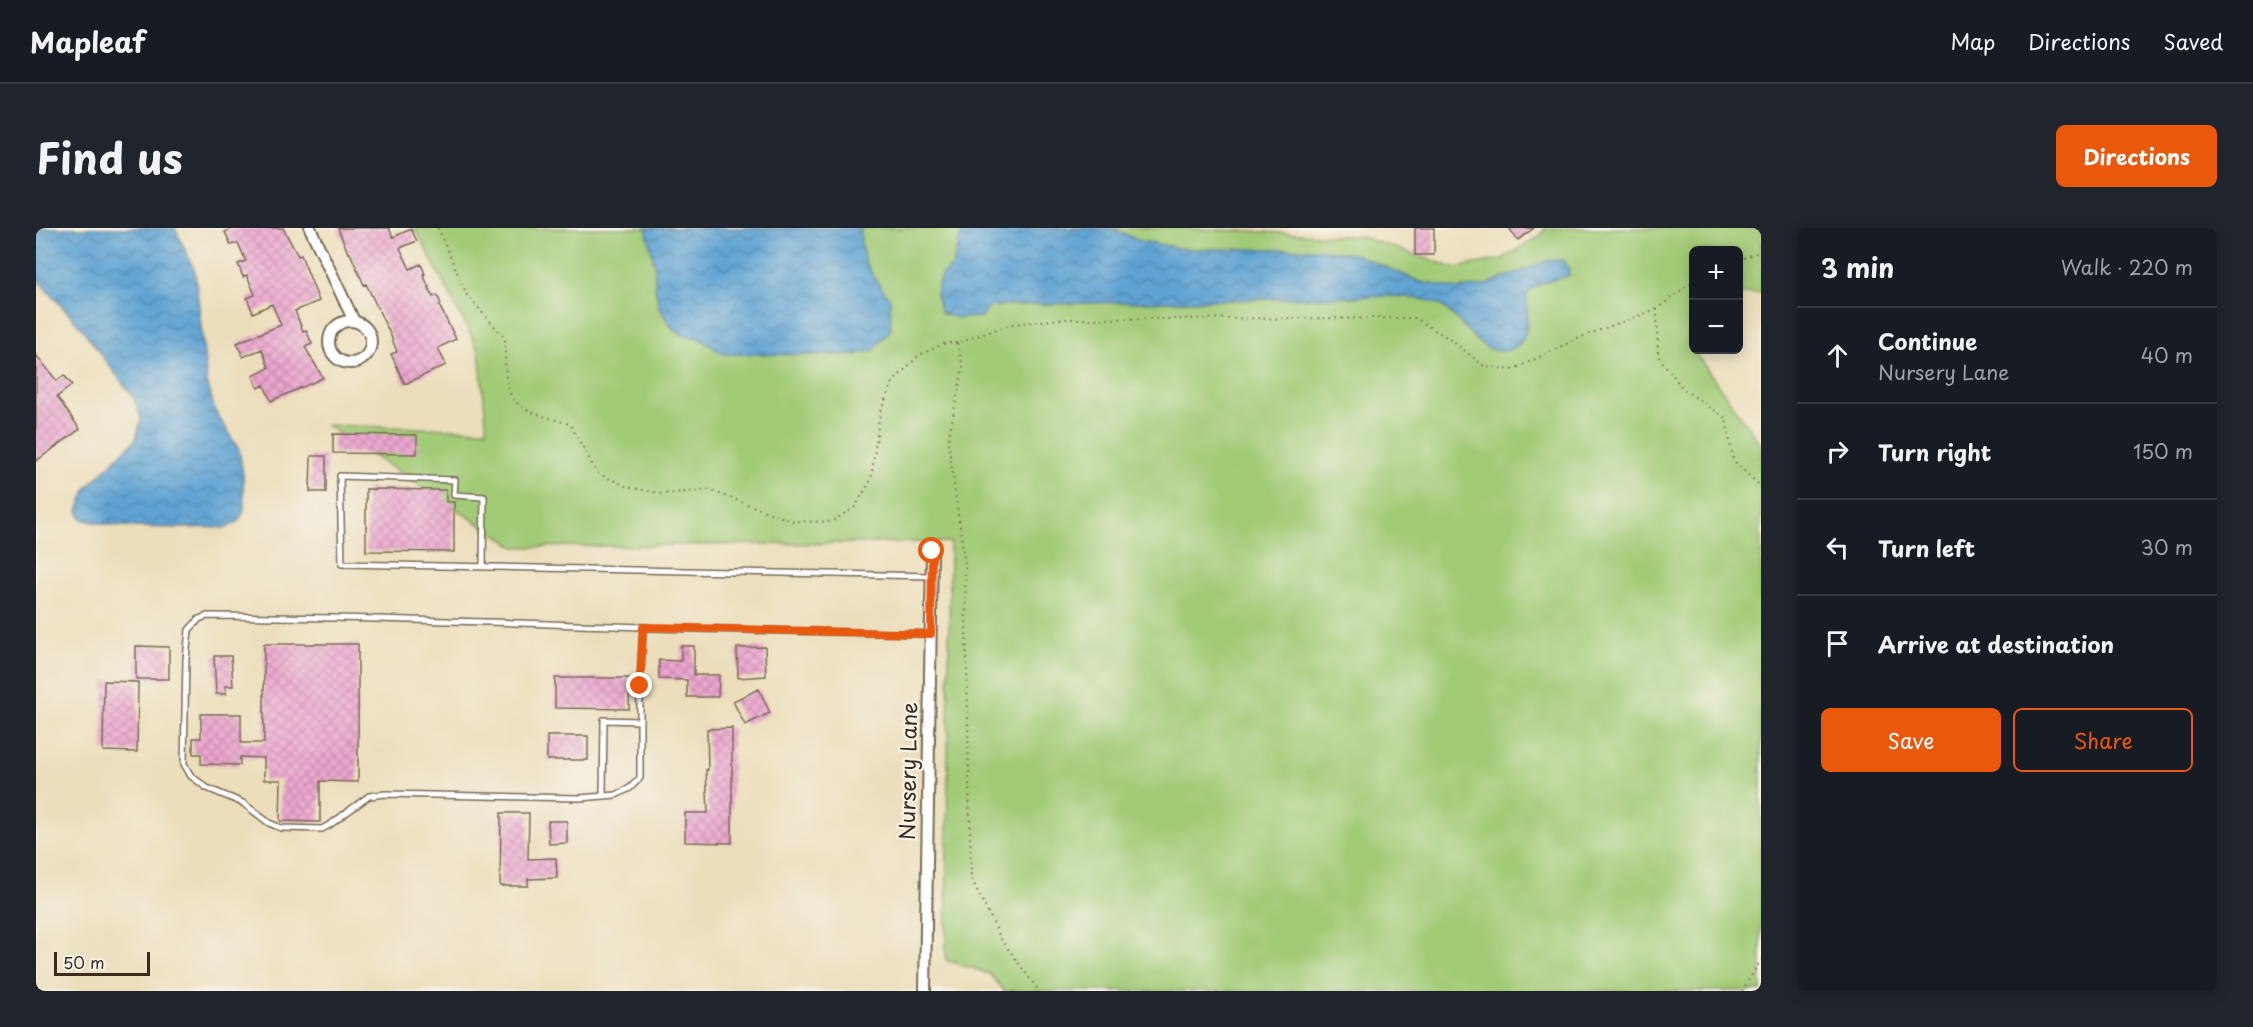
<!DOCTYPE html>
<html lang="en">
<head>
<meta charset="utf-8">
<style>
	:root { --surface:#171b24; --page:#20242c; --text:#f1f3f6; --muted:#9ea1a6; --line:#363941; --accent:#ea580c }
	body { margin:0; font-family:"Playpen Sans",sans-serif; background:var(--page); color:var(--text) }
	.controls { position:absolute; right:18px; top:18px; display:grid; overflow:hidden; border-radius:9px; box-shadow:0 3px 15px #0003 }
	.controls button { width:54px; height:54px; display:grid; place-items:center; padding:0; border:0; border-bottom:2px solid var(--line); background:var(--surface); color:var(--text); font:30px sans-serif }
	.scale { position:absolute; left:18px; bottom:15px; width:96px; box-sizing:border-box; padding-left:6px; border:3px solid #3b2a1e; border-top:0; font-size:16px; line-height:21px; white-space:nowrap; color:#3b2a1e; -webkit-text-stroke:4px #f7f3e8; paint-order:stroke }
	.stop { position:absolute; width:18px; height:18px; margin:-14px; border:4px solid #ea580c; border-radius:50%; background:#fff }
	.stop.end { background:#ea580c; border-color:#fff; box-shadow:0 2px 6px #0008 }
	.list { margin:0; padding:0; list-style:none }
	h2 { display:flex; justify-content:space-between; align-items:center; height:78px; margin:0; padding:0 24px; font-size:26px }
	h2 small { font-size:20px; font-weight:400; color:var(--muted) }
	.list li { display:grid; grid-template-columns:39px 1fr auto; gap:18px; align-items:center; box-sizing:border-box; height:96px; padding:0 24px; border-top:2px solid var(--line) }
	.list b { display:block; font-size:22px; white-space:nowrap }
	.list p { margin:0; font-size:20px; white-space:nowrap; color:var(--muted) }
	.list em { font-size:20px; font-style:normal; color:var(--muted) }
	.actions { display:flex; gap:12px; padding:18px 24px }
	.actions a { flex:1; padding:14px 0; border:2px solid var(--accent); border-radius:9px; text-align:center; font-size:21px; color:var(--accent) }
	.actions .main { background:var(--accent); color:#fff }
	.icon { flex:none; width:33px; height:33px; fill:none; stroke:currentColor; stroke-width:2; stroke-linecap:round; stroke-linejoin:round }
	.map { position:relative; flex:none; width:1725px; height:763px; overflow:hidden; border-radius:9px }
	header { display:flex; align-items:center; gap:36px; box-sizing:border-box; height:84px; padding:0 30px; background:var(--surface); border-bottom:2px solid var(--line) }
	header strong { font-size:28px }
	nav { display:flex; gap:33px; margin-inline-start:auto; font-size:21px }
	.intro { display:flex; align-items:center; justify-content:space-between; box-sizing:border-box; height:144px; padding:0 36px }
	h1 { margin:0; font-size:42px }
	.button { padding:15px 27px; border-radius:9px; background:var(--accent); color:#fff; font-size:21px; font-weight:700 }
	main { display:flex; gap:36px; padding:0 36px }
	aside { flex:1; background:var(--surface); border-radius:9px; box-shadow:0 3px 15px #0003 }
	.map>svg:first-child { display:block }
	.green { fill:#a2cb77; stroke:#6e7a4a; stroke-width:1.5 }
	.water { fill:url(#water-waves); stroke:#4c6678; stroke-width:1.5 }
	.building { fill:url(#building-cross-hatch) }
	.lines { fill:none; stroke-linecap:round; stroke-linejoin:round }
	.lane-casing { stroke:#796955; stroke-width:8 }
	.street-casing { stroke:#796955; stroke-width:14 }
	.path { stroke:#796955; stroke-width:2; stroke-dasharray:1.5 4.5; stroke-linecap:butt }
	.lane { stroke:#fff; stroke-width:5 }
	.street { stroke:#fff; stroke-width:10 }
	.route { stroke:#ea580c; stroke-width:8 }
	.labels { text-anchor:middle; stroke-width:4.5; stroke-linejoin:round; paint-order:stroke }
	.street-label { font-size:21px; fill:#3b2a1e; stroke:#f7f3e8 }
</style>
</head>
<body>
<header>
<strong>Mapleaf</strong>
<nav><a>Map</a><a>Directions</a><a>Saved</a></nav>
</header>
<div class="intro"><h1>Find us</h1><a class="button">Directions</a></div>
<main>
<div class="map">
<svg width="1725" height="763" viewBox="0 0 1725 763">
	<defs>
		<pattern id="water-waves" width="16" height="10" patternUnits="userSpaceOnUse" patternTransform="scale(1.5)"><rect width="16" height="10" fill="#5ea3d3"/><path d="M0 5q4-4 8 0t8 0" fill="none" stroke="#4f85ab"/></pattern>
		<pattern id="building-cross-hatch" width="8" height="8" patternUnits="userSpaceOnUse" patternTransform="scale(1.5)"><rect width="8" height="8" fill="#eda6d0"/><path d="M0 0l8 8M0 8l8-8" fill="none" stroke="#c187a8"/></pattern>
	</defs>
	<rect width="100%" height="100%" fill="#f7f3e8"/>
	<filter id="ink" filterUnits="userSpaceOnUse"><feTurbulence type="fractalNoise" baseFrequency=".0167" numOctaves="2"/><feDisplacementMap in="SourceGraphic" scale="12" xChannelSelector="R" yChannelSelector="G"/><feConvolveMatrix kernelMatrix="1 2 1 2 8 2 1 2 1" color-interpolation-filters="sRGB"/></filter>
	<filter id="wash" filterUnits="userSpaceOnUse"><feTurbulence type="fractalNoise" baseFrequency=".008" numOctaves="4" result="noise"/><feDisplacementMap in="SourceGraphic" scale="24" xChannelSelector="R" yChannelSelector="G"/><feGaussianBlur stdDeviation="1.35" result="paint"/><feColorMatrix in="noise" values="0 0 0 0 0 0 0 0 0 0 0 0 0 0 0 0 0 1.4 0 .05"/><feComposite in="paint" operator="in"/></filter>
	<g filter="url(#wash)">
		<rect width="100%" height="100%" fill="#ecdebb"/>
		<!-- green -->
		<path class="green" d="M379 0H1146L1326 9 1419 40 1466 31 1504 8 1509 0H1725V65L1703 66 1702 22H1658L1657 87 1652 115 1725 217V763H968L954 746 910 732 914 314 479 319 290 197 451 202 443 123Z"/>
		<!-- water -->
		<path class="water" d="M0 0H139L159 43 171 154 179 183 203 222 207 246 208 283 202 294 190 300C141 298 92 304 45 291L42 282 51 260 100 211 105 191 98 170 43 97 0 50Z
			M610 0H825V15L829 34 841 54 854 71 855 101 838 122 817 127 688 126 661 109H652L637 102 623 79 619 59V38Z
			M926 0H1075L1105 13 1150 21H1286L1321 27 1385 54 1422 61 1447 58 1513 32H1528L1533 40V47C1518 54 1501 52 1491 67 1491 86 1496 113 1475 121 1443 133 1427 89 1404 77 1390 70 1373 70 1358 68L970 77 953 79 946 89 921 90 905 85 900 66 904 49 917 37Z"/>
		<g id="blocks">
			<!-- building -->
			<path class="building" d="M197 0H247L262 28 265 27 283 73 259 83 267 103 270 102 276 116 269 119 287 150 235 173 228 157 222 160 217 148 233 140 226 121 207 129 201 115 245 97 236 76 217 85 211 70 219 67 211 47 207 49 202 36 210 33 202 15 195 17 189 4Z
				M302 0H353L357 9 375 1 381 13 364 20 374 41 385 36 389 46H387L397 69 401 67 405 76 403 77 420 111 402 120 410 137 369 156 355 126 361 124 355 108 330 56 328 57 314 25H312Z
				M1379 0H1398V27H1379Z
				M1473 0H1498L1482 12Z
				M0 127 21 153 28 147 36 157 21 169 44 201 0 233Z
				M297 206 381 207V226L297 225Z
				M275 228H290V264H274Z
				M330 261 410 262V274H418V324L330 323Z
				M228 416H322V554L284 553V594L244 593 245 552H228V530L204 529V537L165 536V526H157V510H165V486H205V515H228Z
				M100 418 133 419V451H100Z
				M645 418H658V447H683L682 469H651V452L623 451V432L645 433Z
				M729 419 730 448 702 450 701 420Z
				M178 428H195L197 458H189L190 466H180Z
				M519 450H594L593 481 519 480Z
				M68 453 102 454 101 524 67 523Z
				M723 461 734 485 709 497 697 473Z
				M696 500V615L649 614V585H672L670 542H672L671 501Z
				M511 508H552V532H511Z
				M465 585H493L492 631 520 630 521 650 492 651V658H464Z
				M512 593H531V615L513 616Z"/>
		</g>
	</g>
	<g filter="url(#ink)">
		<use href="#blocks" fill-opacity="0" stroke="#796955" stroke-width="1.5"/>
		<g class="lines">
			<!-- lane casing -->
			<g class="lane-casing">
				<path id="lane" d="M447 338 448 269 418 267 419 252 304 248 306 336 896 348
					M607 399 604 458V550L594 560 580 567 544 570 349 566 333 568 295 596 286 601 245 600 233 595 207 575 171 560 155 548 148 536 150 431 153 402 163 391 171 388C316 389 462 394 607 399L615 400 895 406
					M567 568 568 492 604 493"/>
			</g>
			<!-- street casing -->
			<g class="street-casing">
				<path id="street" d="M274 0 318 93
					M293 114a21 21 0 1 1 42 0a21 21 0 1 1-42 0Z
					M889 763 896 323"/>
			</g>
			<!-- path -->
			<path class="path" d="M402 0 431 67 469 110C469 176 470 178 534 196L561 245 592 259 626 266 673 262 756 293 795 294 819 279 835 252 844 184 857 154 883 127 910 115H921L976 96 1028 91 1379 90 1415 112 1448 138 1476 142 1545 109 1621 81 1658 52
				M1702 32 1725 23
				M1621 81 1622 128 1647 161 1690 190 1697 232 1725 259
				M921 115 927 139 912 213 929 336 935 650 965 711 1003 763
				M1706 763 1725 732"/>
			<!-- lane -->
			<use href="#lane" class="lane"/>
			<!-- street -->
			<use href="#street" class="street"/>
		</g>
	</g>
	<g class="lines" filter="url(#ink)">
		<!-- route -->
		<path class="route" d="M604 458 607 399 895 406 896 323"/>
	</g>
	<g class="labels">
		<!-- street labels -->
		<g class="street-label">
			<text transform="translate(873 543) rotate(-89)" y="7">Nursery Lane</text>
		</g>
	</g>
</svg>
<div class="controls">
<button>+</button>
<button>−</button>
</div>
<div class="scale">50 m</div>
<div class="stop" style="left:896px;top:323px"></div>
<div class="stop end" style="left:604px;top:458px"></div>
</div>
<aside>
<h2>3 min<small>Walk · 220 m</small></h2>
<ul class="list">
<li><svg class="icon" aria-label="ahead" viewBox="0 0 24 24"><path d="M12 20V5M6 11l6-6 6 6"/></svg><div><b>Continue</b><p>Nursery Lane</p></div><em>40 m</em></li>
<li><svg class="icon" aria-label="right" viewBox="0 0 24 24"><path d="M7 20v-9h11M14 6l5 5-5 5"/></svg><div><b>Turn right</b></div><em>150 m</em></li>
<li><svg class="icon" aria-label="left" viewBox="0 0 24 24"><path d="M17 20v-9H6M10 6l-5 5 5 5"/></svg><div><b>Turn left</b></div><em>30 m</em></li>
<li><svg class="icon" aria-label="arrive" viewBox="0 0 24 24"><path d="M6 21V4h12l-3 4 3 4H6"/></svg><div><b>Arrive at destination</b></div></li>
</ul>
<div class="actions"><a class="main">Save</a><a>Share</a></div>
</aside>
</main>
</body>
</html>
